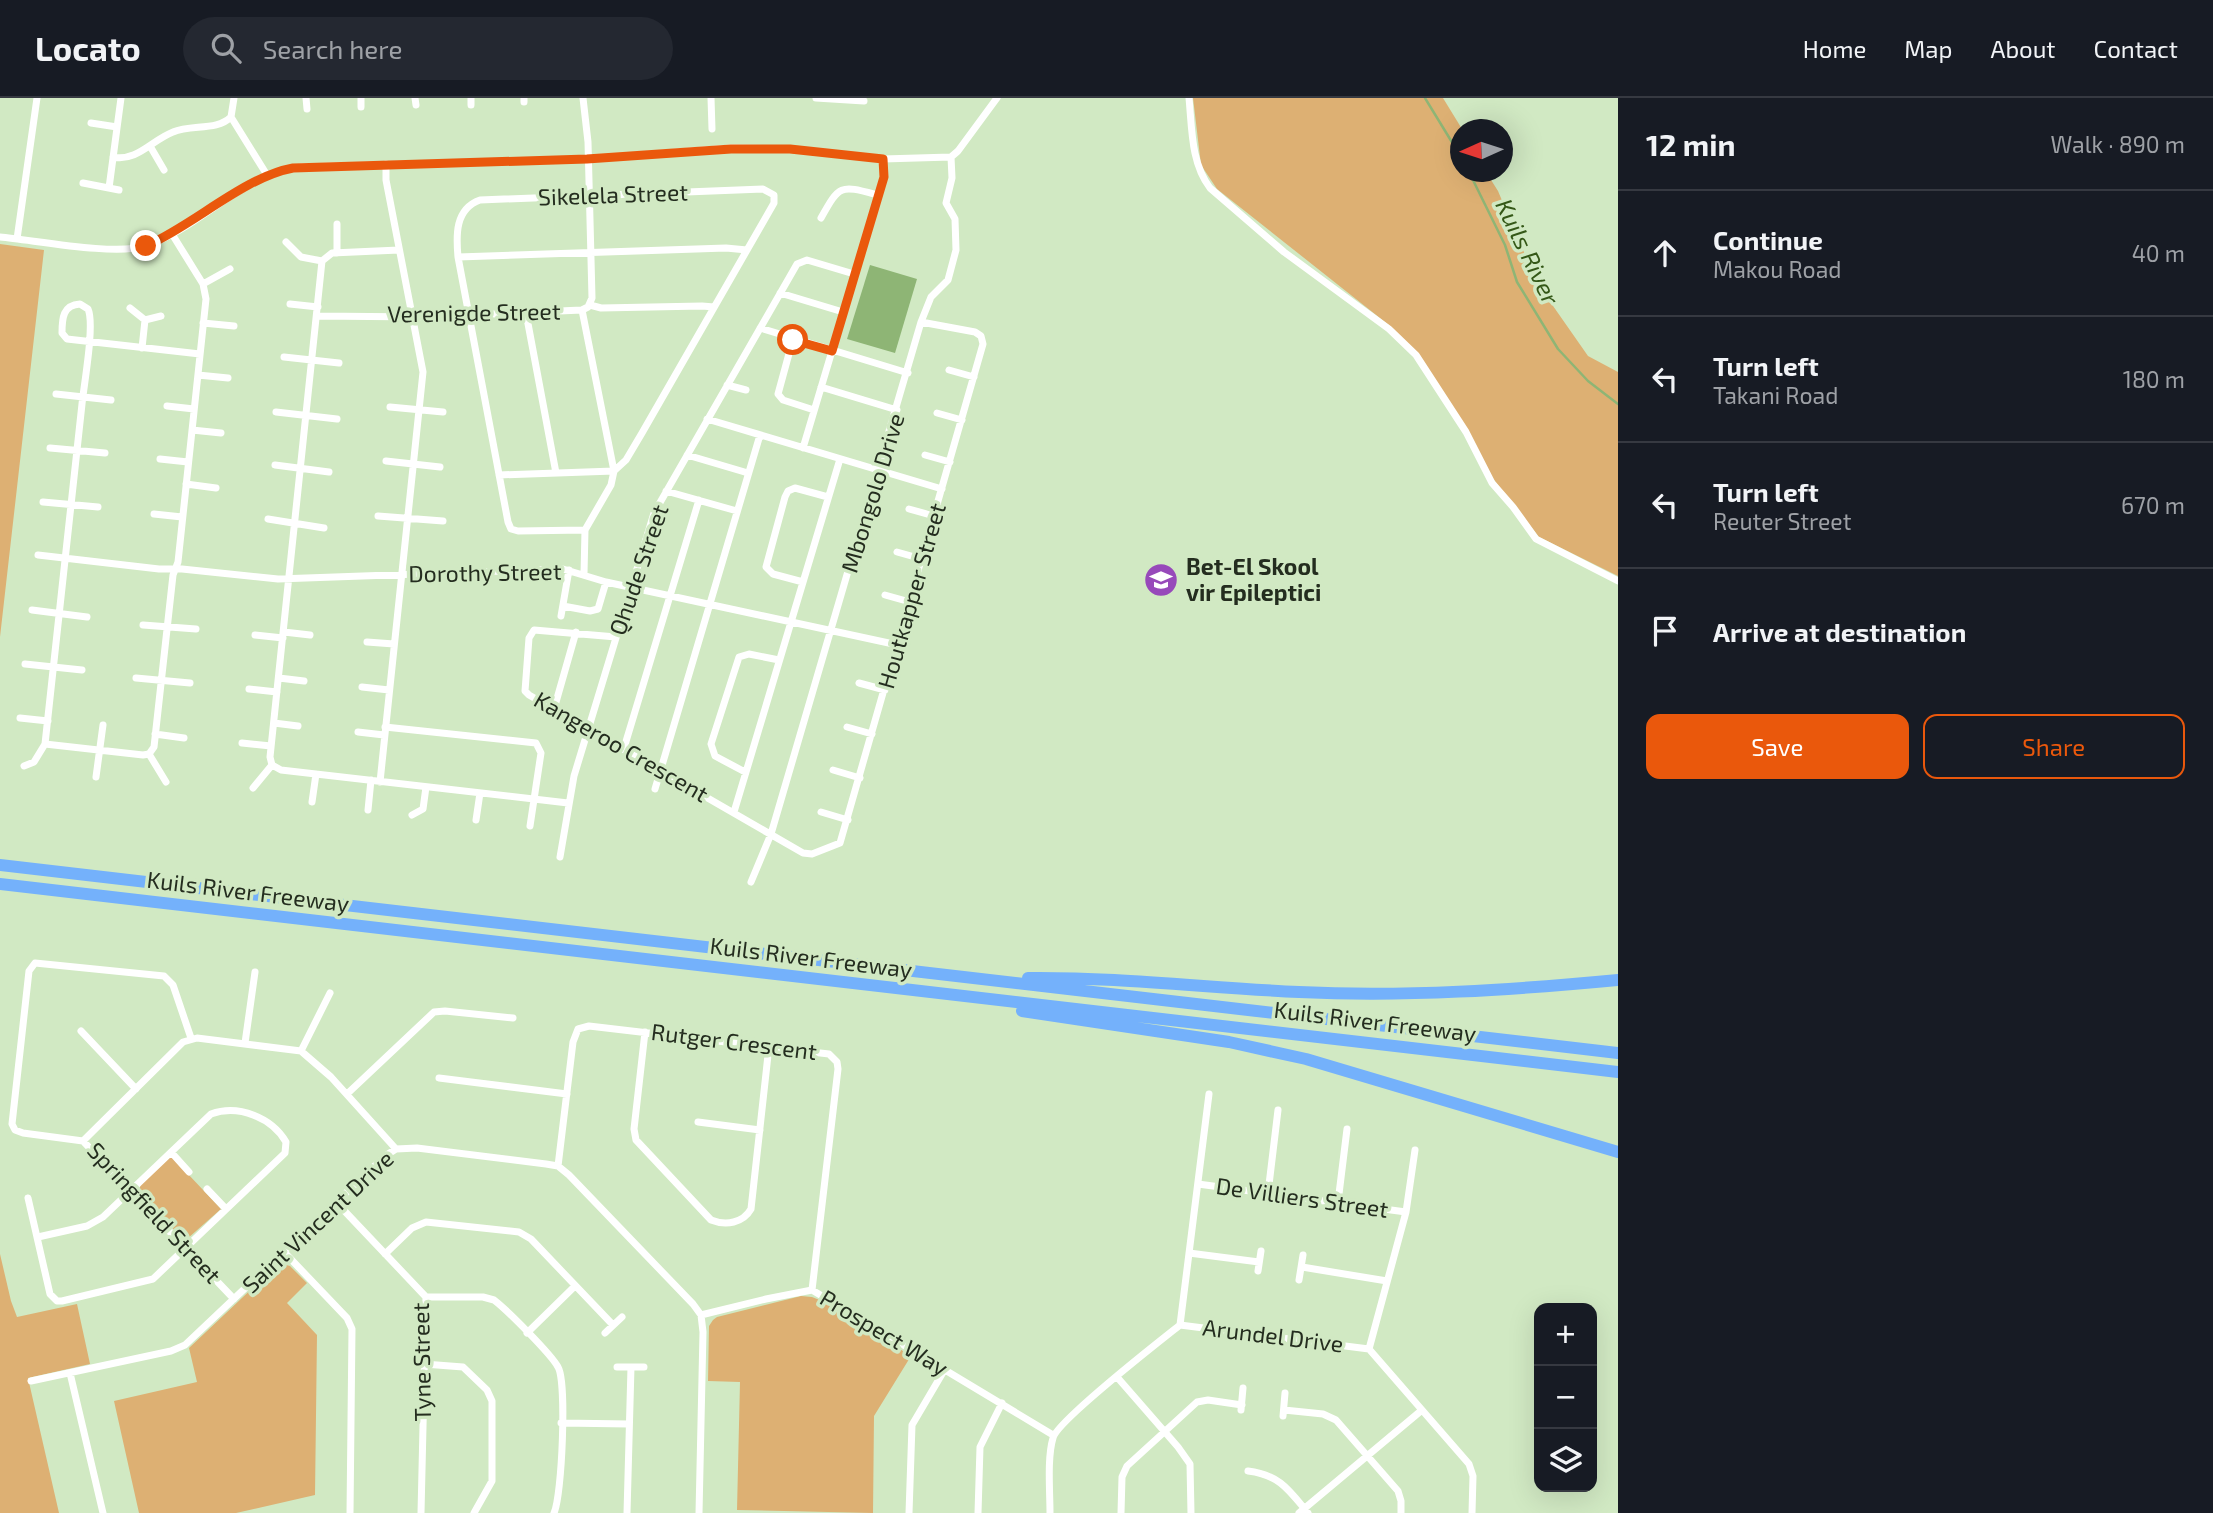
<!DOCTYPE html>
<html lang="en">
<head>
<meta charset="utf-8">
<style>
	:root { --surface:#171b24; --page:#242831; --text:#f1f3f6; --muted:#9ea1a6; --line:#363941; --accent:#ea580c }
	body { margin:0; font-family:"Exo 2",sans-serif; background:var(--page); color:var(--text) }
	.controls { position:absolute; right:21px; bottom:21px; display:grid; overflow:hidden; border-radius:14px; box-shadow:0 7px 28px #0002 }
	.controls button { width:63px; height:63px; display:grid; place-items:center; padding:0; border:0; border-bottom:2px solid var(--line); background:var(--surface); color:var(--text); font:35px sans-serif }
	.compass { position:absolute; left:1450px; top:21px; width:63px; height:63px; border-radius:50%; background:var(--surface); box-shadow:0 7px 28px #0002; rotate:267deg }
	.stop { position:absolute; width:21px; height:21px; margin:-16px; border:5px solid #ea580c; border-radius:50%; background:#fff }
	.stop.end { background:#ea580c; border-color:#fff; box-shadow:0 2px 7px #0008 }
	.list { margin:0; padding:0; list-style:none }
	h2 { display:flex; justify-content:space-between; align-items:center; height:91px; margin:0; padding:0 28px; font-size:30px }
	h2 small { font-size:23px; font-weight:400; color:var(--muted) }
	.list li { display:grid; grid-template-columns:46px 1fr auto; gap:21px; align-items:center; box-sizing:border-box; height:126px; padding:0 28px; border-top:2px solid var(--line) }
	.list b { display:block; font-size:26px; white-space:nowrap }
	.list p { margin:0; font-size:23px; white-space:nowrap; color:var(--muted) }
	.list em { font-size:23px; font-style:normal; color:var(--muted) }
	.actions { display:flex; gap:14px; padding:21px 28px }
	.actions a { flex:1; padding:16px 0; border:2px solid var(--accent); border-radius:14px; text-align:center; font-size:24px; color:var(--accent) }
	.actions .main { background:var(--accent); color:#fff }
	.icon { flex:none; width:38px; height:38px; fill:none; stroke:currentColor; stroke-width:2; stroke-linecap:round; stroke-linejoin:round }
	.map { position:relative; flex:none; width:1618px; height:1415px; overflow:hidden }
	header { display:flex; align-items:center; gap:42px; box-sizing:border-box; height:98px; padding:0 35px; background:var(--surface); border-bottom:2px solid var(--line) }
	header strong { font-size:33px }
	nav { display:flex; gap:38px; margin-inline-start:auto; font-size:24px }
	.search { width:490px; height:63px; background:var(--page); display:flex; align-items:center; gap:18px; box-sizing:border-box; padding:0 24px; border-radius:38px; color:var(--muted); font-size:26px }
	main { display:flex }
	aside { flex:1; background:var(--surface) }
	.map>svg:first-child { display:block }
	.green { fill:#ddb073 }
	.water { fill:#8eb575 }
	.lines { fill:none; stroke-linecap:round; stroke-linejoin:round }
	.stream { stroke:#8eb575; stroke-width:2.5 }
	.minor { stroke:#fff; stroke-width:7 }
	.motorway { stroke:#74b1fb; stroke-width:12 }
	.route { stroke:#ea580c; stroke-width:9 }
	.labels { text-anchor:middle; stroke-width:7; stroke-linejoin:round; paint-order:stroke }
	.street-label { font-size:23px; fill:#242d1f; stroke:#d1e9c3 }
	.poi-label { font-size:23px; font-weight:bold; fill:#242d1f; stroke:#d1e9c3; text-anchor:start }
	.water-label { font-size:24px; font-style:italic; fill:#345817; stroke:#d1e9c3 }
</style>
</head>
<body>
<header>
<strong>Locato</strong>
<div class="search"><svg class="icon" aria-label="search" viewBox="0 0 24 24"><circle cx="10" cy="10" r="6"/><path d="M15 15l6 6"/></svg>Search here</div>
<nav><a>Home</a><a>Map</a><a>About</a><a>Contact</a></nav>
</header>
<main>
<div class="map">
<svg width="1618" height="1415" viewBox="0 0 1618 1415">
	<rect width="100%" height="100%" fill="#d1e9c3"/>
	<!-- green -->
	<path class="green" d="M1193 0H1443L1462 31 1461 74H1486L1498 93 1537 185 1588 258 1618 274V478L1539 439 1491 378 1455 313 1390 228 1217 91 1201 67Z
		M0 146 44 152 0 539Z
		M171 1058 221 1111 187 1141 182 1140 141 1097 139 1092 141 1086Z
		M0 1156 11 1203 17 1219 77 1206 90 1266 28 1280 59 1415H0Z
		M282 1166 290 1168 307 1185 287 1205 317 1237 315 1397 236 1415H139L114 1303 197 1284 189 1250 276 1168Z
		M801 1198 812 1199 822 1203 911 1258 874 1318 873 1415 737 1412 740 1284 708 1283 709 1228 713 1222 717 1219Z"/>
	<!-- water -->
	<path class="water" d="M870 167 917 181 895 255 847 241Z"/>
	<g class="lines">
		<!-- stream -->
		<path class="stream" d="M1425 0 1461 59
			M1469 74 1505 147 1517 184 1558 251 1588 283 1618 306"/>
		<!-- minor -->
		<path class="minor" d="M234 0 231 19 267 77
			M306 0 307 11
			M361 0V9
			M415 0 416 7
			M471 0V7
			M524 0V4
			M711 0 712 31
			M816 0 864 3
			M1189 0C1192 31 1191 65 1210 90L1284 154 1389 231 1416 257 1466 334 1492 385 1513 409 1536 441 1618 483
			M91 25 117 29
			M150 48 164 72
			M113 59C137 64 152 42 173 34 191 26 217 33 231 19
			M951 59 958 53 997 0
			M83 85 119 92
			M109 90 121 0
			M763 91 774 97V105L642 335 626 362 614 373 611 387 585 432 518 433 511 431 508 424 458 159C456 137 455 111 480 102Z
			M821 120C840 86 840 87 878 97
			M337 126V155
			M0 139C34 142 115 158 145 148 201 130 242 75 302 69L587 61 731 50 790 51 883 61 951 59
			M17 141 37 0
			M286 144 301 159 322 163
			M458 159 726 150 747 152
			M203 186 230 171
			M780 195 843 214
			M290 206 318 209
			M590 207 601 210 702 208 714 209
			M130 210 145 222 142 250
			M526 215 556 375
			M317 218 422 219 582 212 588 209 592 200 588 44 583 0
			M145 222 161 218
			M203 225 234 228
			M760 230 908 275
			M793 241 778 296 783 302 814 312
			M284 259 339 265
			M949 272 974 279
			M198 277 228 280
			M727 287 746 292
			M821 289 897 312
			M56 296 111 302
			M167 308 194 311
			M390 309 443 314
			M276 314 337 321
			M937 315 962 322
			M707 321 942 391
			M192 332 221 335
			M50 350 105 355
			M803 350 884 79 883 61
			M687 357 748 375
			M925 357 950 364
			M160 361 188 364
			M386 363 440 369
			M275 367 329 374
			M499 377 614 373 582 212
			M186 386 216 390
			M666 393 737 413
			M43 404 98 409
			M909 411 934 418
			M154 416 182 419
			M378 418 443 423
			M268 421 324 430
			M897 454 922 461
			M38 457 159 471H182L278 481 563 471 606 484 898 547
			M584 476 585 432
			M803 484 773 476 766 469 785 399 788 393 795 390 828 399
			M885 497 910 504
			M563 508 590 513 598 511 606 484
			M32 512 87 519
			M561 518 569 472
			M143 527 196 531
			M284 534 310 537
			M255 537 283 540
			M616 539 534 532 529 540 525 593 529 597 803 755 812 756 840 745 983 246 981 238 975 234 921 224
			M367 544 394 546
			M25 566 82 572
			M136 580 190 585
			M279 580 304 583
			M859 585 885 592
			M362 589 389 592
			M249 591 277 594
			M554 611 576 534
			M20 620 48 623
			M274 625 298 628
			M385 629 536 645 541 655 530 728
			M847 629 872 636
			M358 634 384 637
			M155 636 184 640
			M242 645 271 648
			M45 646 143 657 149 656
			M624 650 699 402
			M272 667 281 672 568 705
			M24 668 34 664 45 646C57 533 70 419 82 306 84 286 95 226 88 211L80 206C63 207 62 220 62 235L67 241 200 256
			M833 672 860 680
			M745 674 715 658 711 646 739 559 749 556 779 562
			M96 679 103 627
			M166 684 149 656 154 649 173 477 178 464 206 201 203 186 172 136
			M380 684 423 274 386 82V66
			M253 690 272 667 270 659 322 163 332 155 399 152
			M655 691 760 337
			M312 704 316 676
			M368 712 371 682
			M734 714 840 361
			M821 714 848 722
			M412 717 423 711 426 689
			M476 722 480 695
			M560 759 574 678 654 415 797 166 807 162 854 176
			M751 784 771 736 921 224 931 199 948 182 956 152 955 121 946 105 952 80 951 59
			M81 933 136 991
			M645 934 634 1031 636 1042 711 1122C726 1128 743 1125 751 1111L769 948
			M191 940 173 887 164 878 35 865 29 873 12 1026 15 1032 23 1035 83 1043 234 1201
			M245 945 255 874
			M301 953 330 895
			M439 980 567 996
			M347 996 434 914 445 913 513 920
			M698 1024 760 1032
			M83 1043 183 944 197 940 301 953 331 979 396 1051
			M171 1054 189 1074
			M558 1068 573 944 578 931 589 928 829 956 837 964 838 971 812 1192
			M1198 1086 1406 1114 1369 1251
			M207 1091 226 1111
			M1268 1095 1278 1012
			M28 1100 50 1196 57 1203H62L153 1181 285 1055 286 1044C272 1020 239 1006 211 1016L103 1119 87 1128 38 1139
			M336 1104 426 1199 421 1415
			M1338 1104 1347 1031
			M1406 1114 1415 1052
			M285 1155 347 1220 352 1231 350 1415
			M1189 1155 1259 1164
			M385 1156 412 1130 426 1124 519 1134 531 1141 613 1227
			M1302 1169 1387 1183
			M1258 1173 1261 1153
			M1299 1182 1303 1157
			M426 1199H483L494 1202C507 1212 551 1256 558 1269 567 1284 562 1398 554 1415
			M701 1217 766 1201 812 1192 1053 1337
			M1180 1227 1209 996
			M527 1235 575 1188
			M605 1235 622 1219
			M424 1266 463 1269 487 1292 492 1303V1383L474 1415
			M617 1269H644
			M70 1275 103 1415
			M1117 1279 1178 1349 1190 1366 1191 1415
			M31 1283 171 1253 185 1247 385 1058 396 1051 417 1050 546 1066 558 1068 569 1077 693 1206 701 1217 703 1234 699 1415
			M1241 1312 1243 1290
			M1284 1312 1323 1316 1336 1322 1398 1393 1401 1403V1415
			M1283 1318 1285 1295
			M561 1325 629 1326
			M1248 1373C1280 1377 1289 1392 1308 1415
			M627 1415 631 1269
			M909 1415 912 1327 945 1271
			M978 1415 980 1349 1002 1305
			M1050 1415C1050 1393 1047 1360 1053 1340 1057 1323 1160 1243 1180 1227L1369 1251 1469 1366 1473 1378 1472 1415
			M1121 1415 1122 1379 1127 1368 1197 1304 1208 1302 1242 1307
			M1299 1415 1422 1312"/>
		<!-- motorway -->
		<path class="motorway" d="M0 767 1618 955
			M0 786 1618 974
			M1028 880C1119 879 1209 890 1299 894 1406 899 1512 892 1618 882
			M1022 913 1229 944 1306 961 1618 1054"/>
	</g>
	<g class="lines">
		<!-- route -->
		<path class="route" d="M146 148C194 127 244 79 293 70L587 61 731 51H790L883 61 884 79 832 253 793 242"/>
	</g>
	<!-- icons -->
	<defs>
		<g id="school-disc" transform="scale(1.75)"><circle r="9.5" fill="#9749ba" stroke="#d1e9c3"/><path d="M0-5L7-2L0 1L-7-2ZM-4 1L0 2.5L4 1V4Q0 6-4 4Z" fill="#fff"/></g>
	</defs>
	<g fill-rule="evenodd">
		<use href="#school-disc" x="1161" y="482"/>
	</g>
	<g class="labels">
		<!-- street labels -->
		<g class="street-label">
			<text transform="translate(613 97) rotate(-2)" y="8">Sikelela Street</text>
			<text transform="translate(474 215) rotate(-1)" y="8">Verenigde Street</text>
			<text transform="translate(873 395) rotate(-73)" y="8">Mbongolo Drive</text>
			<text transform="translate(639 472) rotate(-71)" y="8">Qhude Street</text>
			<text transform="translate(485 475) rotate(-1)" y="8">Dorothy Street</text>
			<text transform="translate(912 498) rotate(-74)" y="8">Houtkapper Street</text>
			<text transform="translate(621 649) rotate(30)" y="8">Kangeroo Crescent</text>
			<text transform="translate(248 794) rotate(7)" y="8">Kuils River Freeway</text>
			<text transform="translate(811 860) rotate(7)" y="8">Kuils River Freeway</text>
			<text transform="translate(1375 924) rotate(7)" y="8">Kuils River Freeway</text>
			<text transform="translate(734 944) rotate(7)" y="8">Rutger Crescent</text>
			<text transform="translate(1302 1100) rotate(8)" y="8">De Villiers Street</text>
			<text transform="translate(154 1115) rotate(47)" y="8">Springfield Street</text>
			<text transform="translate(318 1124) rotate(-43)" y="8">Saint Vincent Drive</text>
			<text transform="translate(884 1235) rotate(31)" y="8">Prospect Way</text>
			<text transform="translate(1273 1238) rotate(7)" y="8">Arundel Drive</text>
			<text transform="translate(422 1264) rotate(-91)" y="8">Tyne Street</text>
		</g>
		<!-- poi labels -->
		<g class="poi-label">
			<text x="1186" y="477">Bet-El Skool<tspan x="1186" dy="26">vir Epileptici</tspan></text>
		</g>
		<!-- water labels -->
		<g class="water-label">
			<text transform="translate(1527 154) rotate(64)" y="8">Kuils River</text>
		</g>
	</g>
</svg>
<div class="controls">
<button>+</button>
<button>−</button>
<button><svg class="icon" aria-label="layers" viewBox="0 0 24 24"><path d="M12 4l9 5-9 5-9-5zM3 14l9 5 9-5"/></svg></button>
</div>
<svg class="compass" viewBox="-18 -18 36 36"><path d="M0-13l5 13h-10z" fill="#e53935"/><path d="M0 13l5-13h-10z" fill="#9ea1a6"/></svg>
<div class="stop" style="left:793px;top:242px"></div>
<div class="stop end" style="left:146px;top:148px"></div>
</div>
<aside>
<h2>12 min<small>Walk · 890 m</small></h2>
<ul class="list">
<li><svg class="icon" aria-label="ahead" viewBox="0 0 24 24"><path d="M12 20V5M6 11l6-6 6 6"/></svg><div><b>Continue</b><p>Makou Road</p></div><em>40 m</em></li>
<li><svg class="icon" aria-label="left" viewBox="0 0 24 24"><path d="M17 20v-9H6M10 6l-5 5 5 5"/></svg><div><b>Turn left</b><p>Takani Road</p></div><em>180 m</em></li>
<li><svg class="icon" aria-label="left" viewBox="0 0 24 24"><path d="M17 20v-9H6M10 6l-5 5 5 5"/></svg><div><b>Turn left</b><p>Reuter Street</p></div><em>670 m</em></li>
<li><svg class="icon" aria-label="arrive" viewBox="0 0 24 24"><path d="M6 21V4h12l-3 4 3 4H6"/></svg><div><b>Arrive at destination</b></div></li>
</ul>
<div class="actions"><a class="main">Save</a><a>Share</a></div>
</aside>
</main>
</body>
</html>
